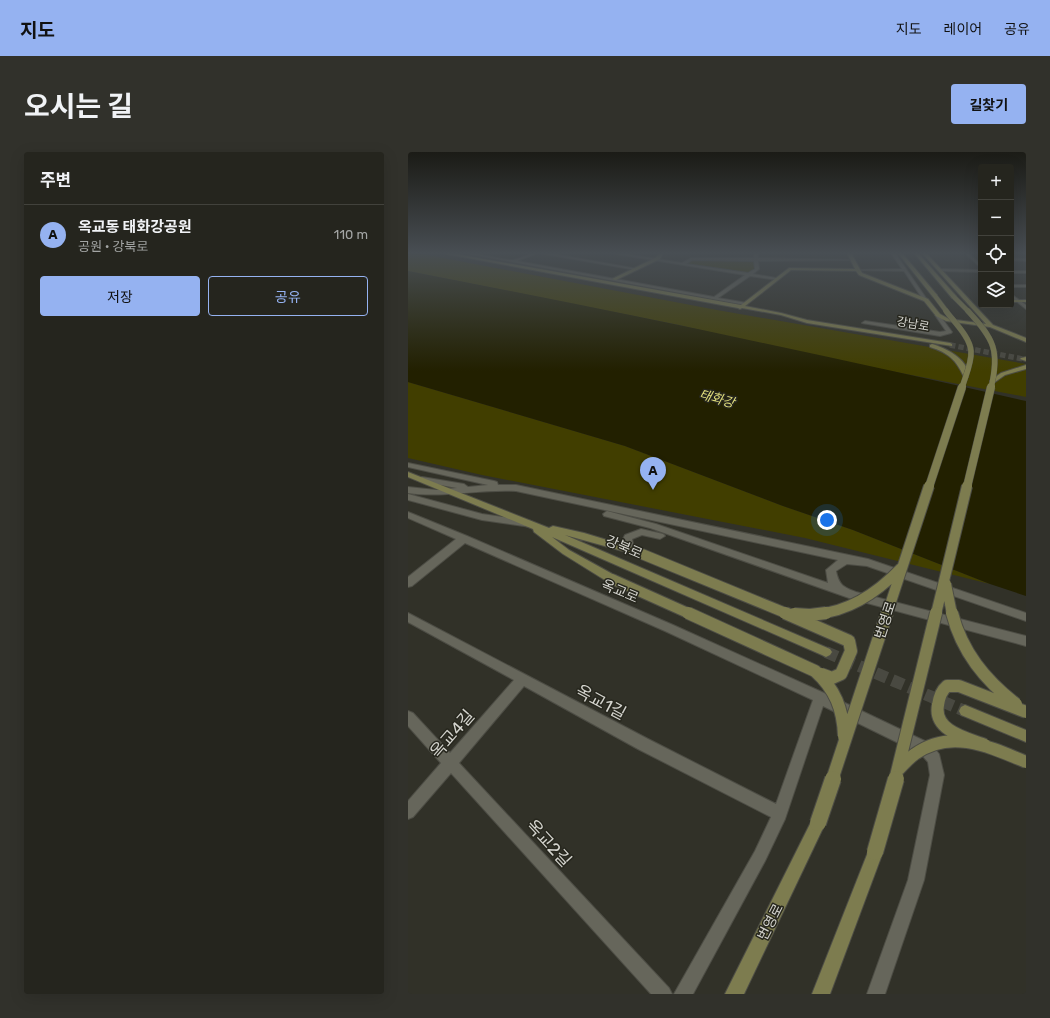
<!DOCTYPE html>
<html lang="ko">
<head>
<meta charset="utf-8">
<style>
	:root { --surface:#25251e; --page:#31312b; --text:#f1f3f6; --muted:#a3a5a4; --line:#42423c; --accent:#95b2f1 }
	body { margin:0; font-family:Rubik,"Noto Sans KR",sans-serif; background:var(--page); color:var(--text) }
	.controls { position:absolute; right:12px; top:12px; display:grid; overflow:hidden; border-radius:4px; box-shadow:0 4px 16px #0002 }
	.controls button { width:36px; height:36px; display:grid; place-items:center; padding:0; border:0; border-bottom:1px solid var(--line); background:var(--surface); color:var(--text); font:20px sans-serif }
	.you { position:absolute; left:419px; top:368px; width:14px; height:14px; margin:-10px; border:3px solid #fff; border-radius:50%; background:#1a73e8; box-shadow:0 0 0 6px #1a73e833 }
	.badge { display:grid; place-items:center; width:26px; height:26px; border-radius:50%; background:var(--accent); color:#111; font-size:13px; font-weight:700 }
	.pin { position:absolute; translate:-50% -33px; filter:drop-shadow(0 1px 2px #0008) }
	.pin::after { content:''; position:absolute; top:21px; width:14px; height:12px; background:inherit; clip-path:polygon(0 0,100% 0,50% 100%) }
	.list { margin:0; padding:0; list-style:none }
	h2 { display:flex; justify-content:space-between; align-items:center; height:52px; margin:0; padding:0 16px; font-size:17px }
	h2 small { font-size:13px; font-weight:400; color:var(--muted) }
	.list li { display:grid; grid-template-columns:26px 1fr auto; gap:12px; align-items:center; box-sizing:border-box; height:60px; padding:0 16px; border-top:1px solid var(--line) }
	.list b { display:block; font-size:15px; white-space:nowrap }
	.list p { margin:0; font-size:13px; white-space:nowrap; color:var(--muted) }
	.list em { font-size:13px; font-style:normal; color:var(--muted) }
	.actions { display:flex; gap:8px; padding:12px 16px }
	.actions a { flex:1; padding:9px 0; border:1px solid var(--accent); border-radius:4px; text-align:center; font-size:14px; color:var(--accent) }
	.actions .main { background:var(--accent); color:#111 }
	.icon { flex:none; width:22px; height:22px; fill:none; stroke:currentColor; stroke-width:2; stroke-linecap:round; stroke-linejoin:round }
	.map { position:relative; flex:none; width:618px; height:842px; overflow:hidden; border-radius:4px }
	header { display:flex; align-items:center; gap:24px; box-sizing:border-box; height:56px; padding:0 20px; background:var(--accent); color:#111 }
	header strong { font-size:19px }
	nav { display:flex; gap:22px; margin-inline-start:auto; font-size:14px }
	.intro { display:flex; align-items:center; justify-content:space-between; box-sizing:border-box; height:96px; padding:0 24px }
	h1 { margin:0; font-size:28px }
	.button { padding:10px 18px; border-radius:4px; background:var(--accent); color:#111; font-size:14px; font-weight:700 }
	main { display:flex; gap:24px; padding:0 24px }
	aside { flex:1; background:var(--surface); border-radius:4px; box-shadow:0 4px 16px #0002 }
	.map>svg:first-child { display:block }
	.green { fill:#413e00 }
	.water { fill:#222000 }
	.lines { fill:none; stroke-linecap:round; stroke-linejoin:round }
	.secondary-tunnel-far1 { stroke:#494941; stroke-width:5.5; stroke-dasharray:5.5 3; stroke-linecap:butt }
	.secondary-tunnel { stroke:#494941; stroke-width:12; stroke-dasharray:12 6; stroke-linecap:butt }
	.street-casing { stroke:#4d4d45; stroke-width:2 }
	.secondary-casing { stroke:#4d4d45; stroke-width:2 }
	.street { fill:#66665b; fill-rule:evenodd }
	.secondary { fill:#7d7c4f; fill-rule:evenodd }
	.secondary-bridge-far5-casing { stroke:#4d4d45; stroke-width:5.5; stroke-linecap:butt }
	.secondary-bridge-far4-casing { stroke:#4d4d45; stroke-width:6; stroke-linecap:butt }
	.secondary-bridge-far3-casing { stroke:#4d4d45; stroke-width:9; stroke-linecap:butt }
	.secondary-bridge-far2-casing { stroke:#4d4d45; stroke-width:12; stroke-linecap:butt }
	.secondary-bridge-far1-casing { stroke:#4d4d45; stroke-width:14; stroke-linecap:butt }
	.secondary-bridge-casing { stroke:#4d4d45; stroke-width:18; stroke-linecap:butt }
	.secondary-bridge-far5 { stroke:#7d7c4f; stroke-width:4.5 }
	.secondary-bridge-far4 { stroke:#7d7c4f; stroke-width:5.5 }
	.secondary-bridge-far3 { stroke:#7d7c4f; stroke-width:8 }
	.secondary-bridge-far2 { stroke:#7d7c4f; stroke-width:10 }
	.secondary-bridge-far1 { stroke:#7d7c4f; stroke-width:12 }
	.secondary-bridge { stroke:#7d7c4f; stroke-width:16 }
	.labels { text-anchor:middle; stroke-width:3; stroke-linejoin:round; paint-order:stroke }
	.far-street-label { font-size:12px; fill:#d4d4ce; stroke:#27271e }
	.far-water-label { font-size:13px; font-style:italic; fill:#e1de7b; stroke:#27271e }
	.street-label { font-size:14px; fill:#d4d4ce; stroke:#27271e }
	.near-street-label { font-size:17px; fill:#d4d4ce; stroke:#27271e }
</style>
</head>
<body>
<header>
<strong>지도</strong>
<nav><a>지도</a><a>레이어</a><a>공유</a></nav>
</header>
<div class="intro"><h1>오시는 길</h1><a class="button">길찾기</a></div>
<main>
<aside>
<h2>주변<small></small></h2>
<ul class="list">
<li><span class="badge">A</span><div><b>옥교동 태화강공원</b><p>공원 · 강북로</p></div><em>110 m</em></li>
</ul>
<div class="actions"><a class="main">저장</a><a>공유</a></div>
</aside>
<div class="map">
<svg width="618" height="842" viewBox="0 0 618 842">
	<rect width="100%" height="100%" fill="#313128"/>
	<!-- green -->
	<path class="green" d="M0 101H9L309 158 618 212V245L394 202 271 173 0 119Z
		M283 107H349V117L340 123 275 112Z
		M0 230 217 294 375 354 445 378 582 432 397 386 74 323 0 306Z"/>
	<!-- water -->
	<path class="water" d="M0 119C207 159 413 202 618 249V444L582 432 445 378 375 354 217 294 0 230Z"/>
	<g class="lines">
		<!-- secondary-tunnel-far1 -->
		<path class="secondary-tunnel-far1" d="M542 193 615 207"/>
		<!-- secondary-tunnel -->
		<path class="secondary-tunnel" d="M418 500 557 559"/>
		<!-- street casing -->
		<g class="street-casing">
			<path id="street" d="M56 101C72 101 87 107 103 108 112 108 120 101 130 101L109 109 306 145 337 123 202 101H212L274 111 283 106H346V101H350V106L447 108 350 109 351 117 345 122 368 126 370 128 342 124 310 146 339 151 337 153ZM284 108 346 109 347 117 340 121 278 112Z
				M131 101H140L230 117 228 118Z
				M483 101H487L520 149H516L496 119 448 118 494 117Z
				M557 101H561L573 113V116Z
				M603 106 618 107V109L603 108Z
				M533 117 573 118V120L532 119Z
				M603 119H618V121H603Z
				M603 133H618V135H603Z
				M603 142 618 153V157L603 145Z
				M530 161 544 180 543 181 532 184 454 171 457 169 532 180 538 179 527 163Z
				M0 311 86 329 89 330 90 333H108L460 407 618 461V469L459 414 439 412 428 419C431 433 435 435 448 440L618 484V494L444 447 242 376 196 364 195 362 199 359 248 372 420 431 418 418 430 408 108 339C72 337 36 346 0 341V335L28 338 49 336 11 329 10 327 14 325 56 332 60 335 80 333 0 315Z
				M0 342 74 362 123 369 128 372 123 375 74 368 0 348Z
				M0 360 59 384 265 473 416 541 523 592 531 602 536 623 516 728 477 842H459L500 728 522 623 520 610 513 602 415 554 377 667 357 709 285 842H266L347 699 363 665 230 597 116 534 51 611 261 836 264 842H243L43 621 5 665 0 667V649L33 611 0 574V559L5 561 42 601 106 528 0 470V461L240 587 368 652 405 548 257 479 57 391 4 434 0 435V425L48 387 0 366Z
				M233 377 255 382 257 384 252 387 234 383 224 387 225 392 234 400 229 403 218 396 214 389 217 383Z"/>
		</g>
		<!-- secondary casing -->
		<g class="secondary-casing">
			<path id="secondary" d="M33 101H42L333 153 381 116 447 117 439 101H443L454 121 520 147 532 162 541 167 578 172 514 101H518L585 173 618 186V190L582 175 538 169 528 164 516 149 451 123 448 119 383 118 337 154 373 161 399 168 542 191 544 192V194L399 171 373 163 334 156 332 157 330 156Z
				M251 101H255L252 107 208 128 204 127 249 105Z
				M490 101H494L529 143V145H525Z
				M506 101H510L548 144V146H544Z
				M603 148H618V150H603Z
				M524 192C538 196 562 208 560 225H556C548 208 541 201 522 195V193Z
				M618 205V209L612 207 613 206Z
				M618 213V217L597 223 587 230 582 229 593 221Z
				M0 320 141 376 145 374 176 381 232 398 234 400 232 402 229 403 157 383 422 497 424 500 422 503 418 505 414 503 144 385 161 398 208 424 209 427 208 430H200L155 402 126 380 125 377 0 325Z
				M557 553 618 578V590L553 563 551 559 553 555Z
				M410 664 415 666 417 671 415 676 336 842H317L405 666Z
				M467 692 472 695 475 700 422 842H404L462 695Z"/>
		</g>
		<!-- street -->
		<use href="#street" class="street"/>
		<!-- secondary -->
		<use href="#secondary" class="secondary"/>
		<!-- secondary-bridge-far5 casing -->
		<g class="secondary-bridge-far5-casing">
			<path id="secondary-bridge-far5" d="M527 144 539 160
				M546 145 561 160"/>
		</g>
		<!-- secondary-bridge-far4 casing -->
		<g class="secondary-bridge-far4-casing">
			<path id="secondary-bridge-far4" d="M538 159C546 170 562 185 563 199 564 211 557 225 554 236
				M560 159C586 187 592 199 583 236"/>
		</g>
		<!-- secondary-bridge-far3 casing -->
		<g class="secondary-bridge-far3-casing">
			<path id="secondary-bridge-far3" d="M521 335 554 235
				M559 335 583 235"/>
		</g>
		<!-- secondary-bridge-far2 casing -->
		<g class="secondary-bridge-far2-casing">
			<path id="secondary-bridge-far2" d="M229 400 380 462
				M204 427 282 462
				M538 432 544 462
				M386 462H392
				M409 462C443 459 470 440 493 416
				M479 462 521 334
				M528 462 559 334"/>
		</g>
		<!-- secondary-bridge-far1 casing -->
		<g class="secondary-bridge-far1-casing">
			<path id="secondary-bridge-far1" d="M280 461 407 519C427 537 435 557 436 584
				M377 461 441 489 443 499 433 522 424 526 413 522
				M544 461C554 500 577 528 608 552
				M386 462 402 463 418 461
				M577 593C559 586 525 579 530 553 531 546 533 539 539 534H551L618 560
				M491 617C496 612 501 606 507 602 543 576 582 595 618 610
				M424 628 479 461
				M487 628 528 461"/>
		</g>
		<!-- secondary-bridge casing -->
		<g class="secondary-bridge-casing">
			<path id="secondary-bridge" d="M410 671 425 627
				M467 700 488 627"/>
		</g>
		<!-- secondary-bridge-far5 -->
		<use href="#secondary-bridge-far5" class="secondary-bridge-far5"/>
		<!-- secondary-bridge-far4 -->
		<use href="#secondary-bridge-far4" class="secondary-bridge-far4"/>
		<!-- secondary-bridge-far3 -->
		<use href="#secondary-bridge-far3" class="secondary-bridge-far3"/>
		<!-- secondary-bridge-far2 -->
		<use href="#secondary-bridge-far2" class="secondary-bridge-far2"/>
		<!-- secondary-bridge-far1 -->
		<use href="#secondary-bridge-far1" class="secondary-bridge-far1"/>
		<!-- secondary-bridge -->
		<use href="#secondary-bridge" class="secondary-bridge"/>
	</g>
	<!-- sky -->
	<linearGradient id="sky" x2="0" y2="1"><stop stop-color="#1b1b16"/><stop offset="0.46" stop-color="#484e53"/><stop offset="1" stop-color="#484e53" stop-opacity="0"/></linearGradient>
	<rect width="618" height="219" fill="url(#sky)"/>
	<g class="labels">
		<!-- far-street labels -->
		<g class="far-street-label">
			<text transform="translate(505 172) rotate(10)" y="4">강남로</text>
		</g>
		<!-- far-water labels -->
		<g class="far-water-label">
			<text transform="translate(309 246) rotate(15)" y="5">태화강</text>
		</g>
		<!-- street labels -->
		<g class="street-label">
			<text transform="translate(216 395) rotate(23)" y="5">강북로</text>
			<text transform="translate(212 439) rotate(23)" y="5">옥교로</text>
			<text transform="translate(477 468) rotate(-72)" y="5">번영로</text>
			<text transform="translate(362 770) rotate(-63)" y="5">번영로</text>
		</g>
		<!-- near-street labels -->
		<g class="near-street-label">
			<text transform="translate(193 550) rotate(28)" y="6">옥교1길</text>
			<text transform="translate(44 582) rotate(-49)" y="6">옥교4길</text>
			<text transform="translate(141 691) rotate(47)" y="6">옥교2길</text>
		</g>
	</g>
</svg>
<div class="controls">
<button>+</button>
<button>−</button>
<button><svg class="icon" aria-label="locate" viewBox="0 0 24 24"><circle cx="12" cy="12" r="6"/><path d="M12 2v4M12 18v4M2 12h4M18 12h4"/></svg></button>
<button><svg class="icon" aria-label="layers" viewBox="0 0 24 24"><path d="M12 4l9 5-9 5-9-5zM3 14l9 5 9-5"/></svg></button>
</div>
<div class="you"></div>
<div class="pin badge" style="left:245px;top:338px">A</div>
</div>
</main>
</body>
</html>
